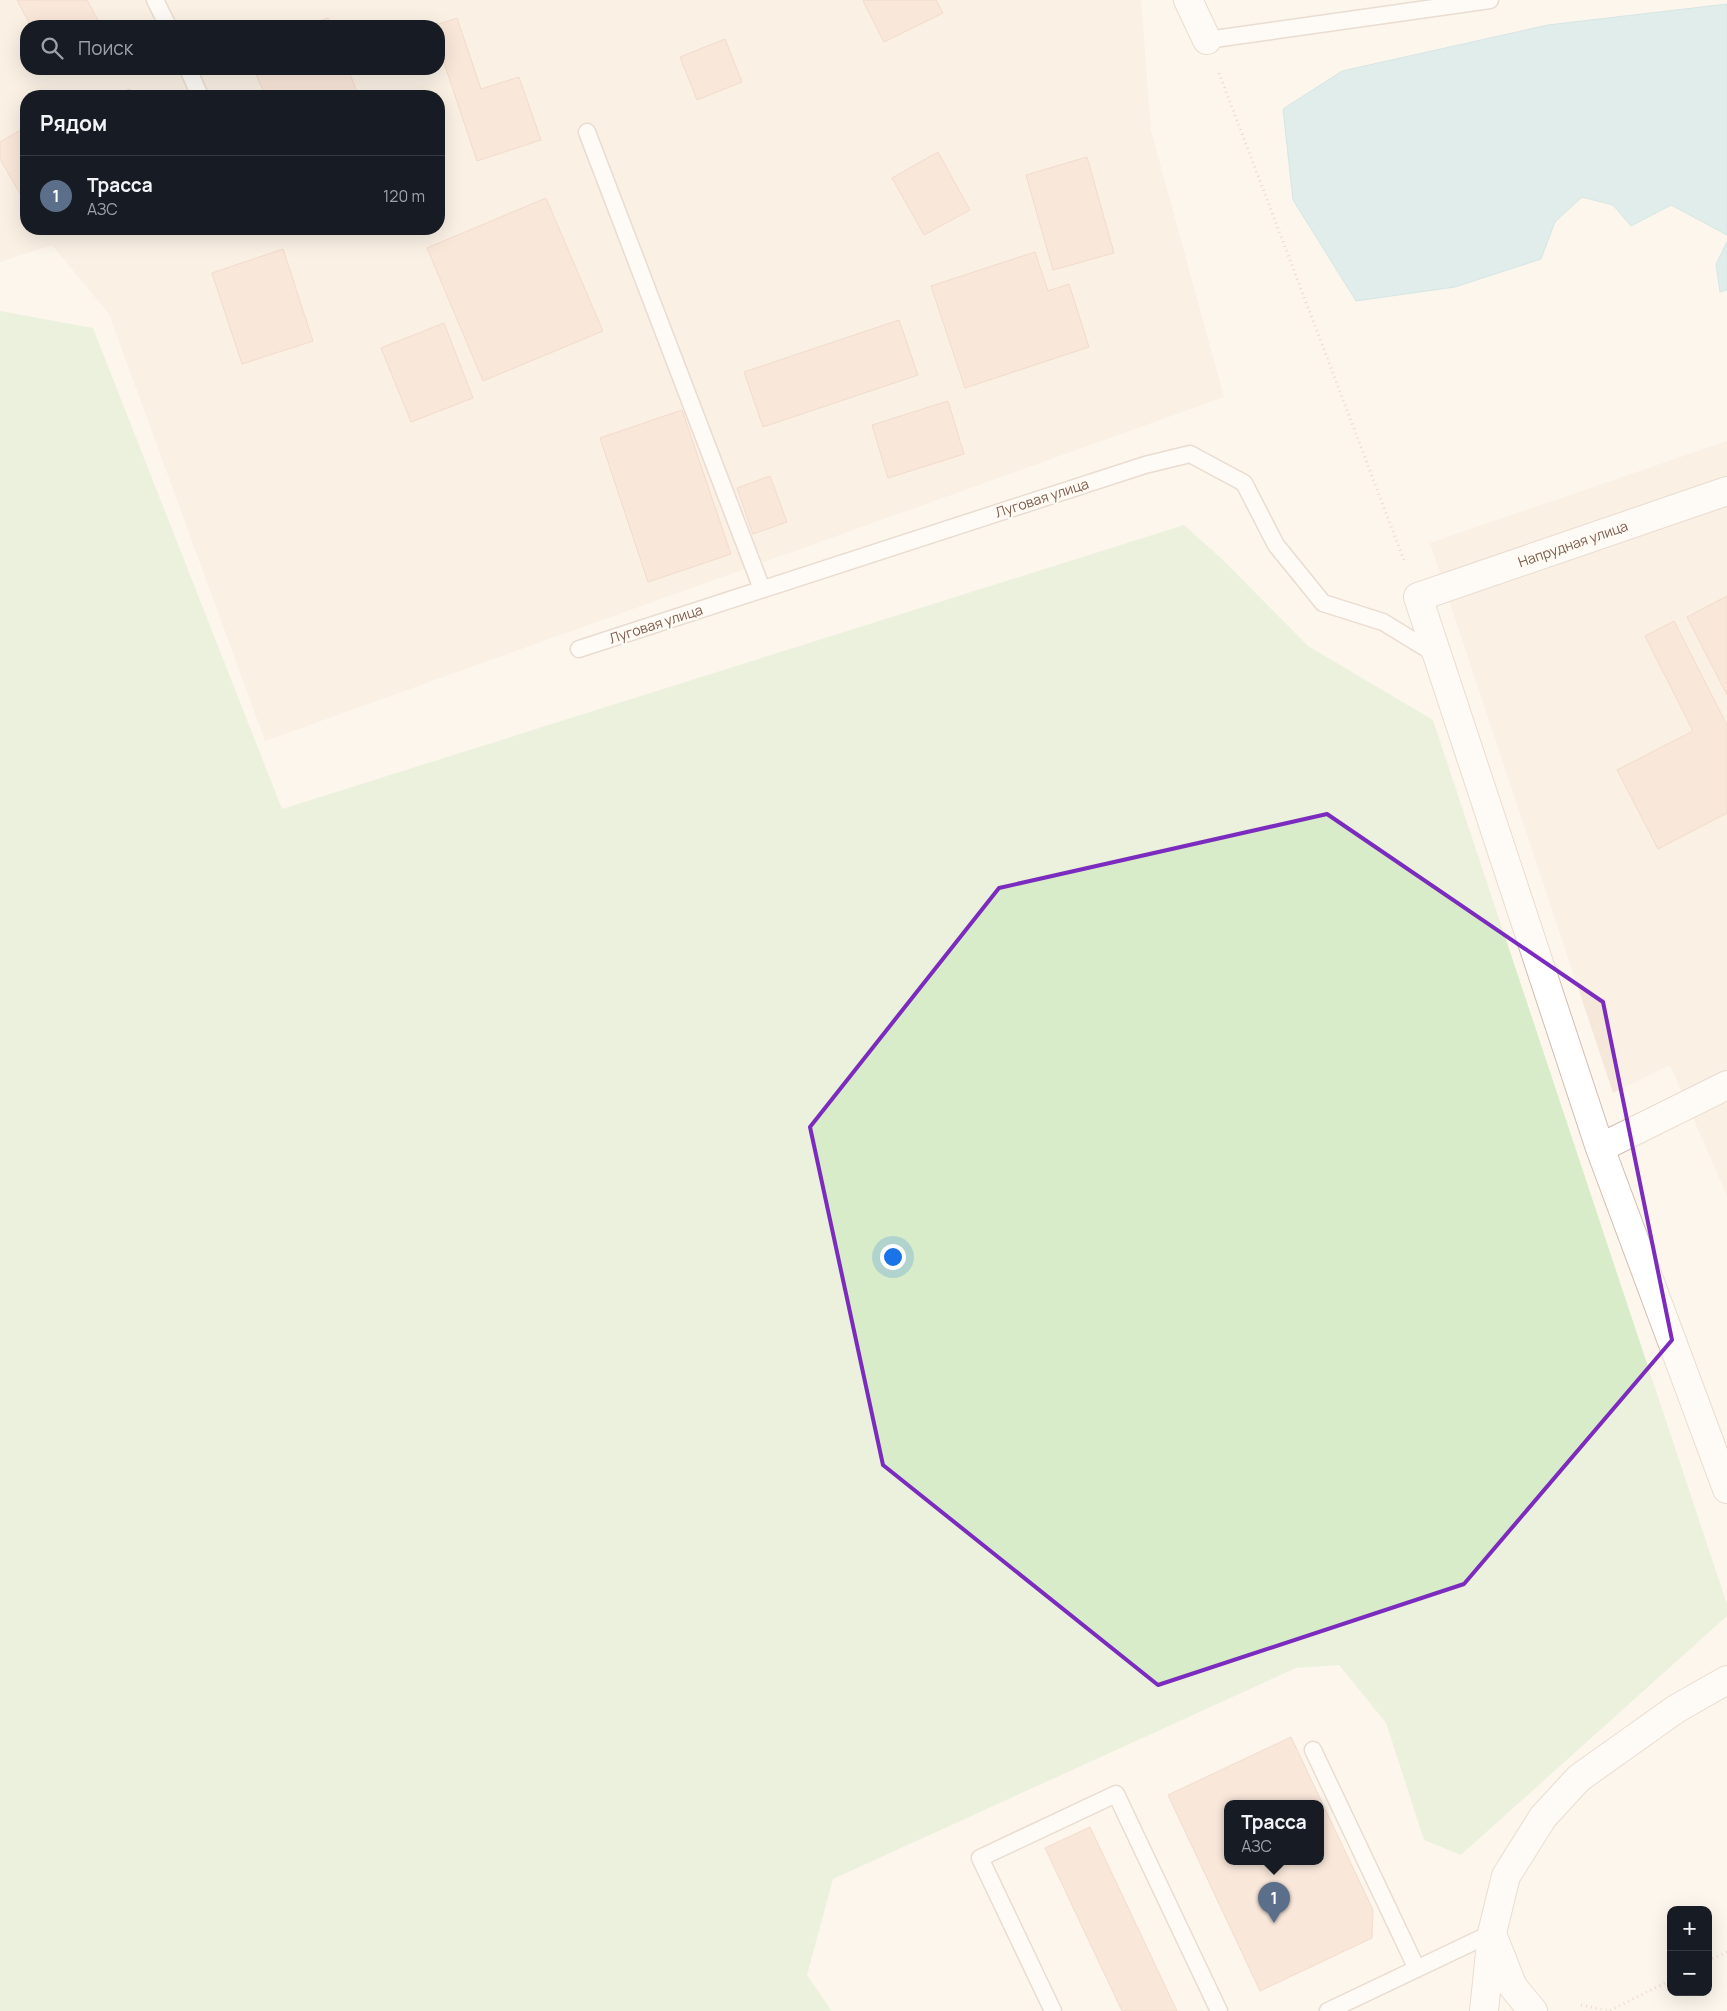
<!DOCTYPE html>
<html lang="ru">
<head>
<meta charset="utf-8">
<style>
	:root { --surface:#171b24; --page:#20242c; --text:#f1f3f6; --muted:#9ea1a6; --line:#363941; --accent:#e76f51 }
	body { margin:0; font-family:Manrope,sans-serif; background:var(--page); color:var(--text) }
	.controls { position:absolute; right:15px; bottom:15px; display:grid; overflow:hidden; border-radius:10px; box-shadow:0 5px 20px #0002 }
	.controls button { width:45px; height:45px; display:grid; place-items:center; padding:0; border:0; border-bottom:1px solid var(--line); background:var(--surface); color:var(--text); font:25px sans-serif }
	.you { position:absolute; left:892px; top:1256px; width:18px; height:18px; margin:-12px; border:4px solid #fff; border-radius:50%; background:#1a73e8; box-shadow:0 0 0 8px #1a73e833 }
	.badge { display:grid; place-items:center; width:32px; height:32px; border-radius:50%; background:var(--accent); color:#fff; font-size:16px; font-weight:700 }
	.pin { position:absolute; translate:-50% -41px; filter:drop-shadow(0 1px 2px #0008) }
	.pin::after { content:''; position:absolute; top:26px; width:18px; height:15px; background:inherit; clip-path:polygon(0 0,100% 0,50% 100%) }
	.popup { position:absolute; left:1224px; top:1800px; width:100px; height:65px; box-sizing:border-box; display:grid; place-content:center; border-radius:10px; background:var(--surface); filter:drop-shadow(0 1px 4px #0005); font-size:16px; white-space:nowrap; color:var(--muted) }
	.popup b { font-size:19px; color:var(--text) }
	.popup::after { content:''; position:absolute; left:50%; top:100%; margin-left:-10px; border:10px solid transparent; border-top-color:var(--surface) }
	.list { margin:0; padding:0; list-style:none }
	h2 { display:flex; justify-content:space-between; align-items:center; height:65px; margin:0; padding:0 20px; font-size:21px }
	h2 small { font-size:16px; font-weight:400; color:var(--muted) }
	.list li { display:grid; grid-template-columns:32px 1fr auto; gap:15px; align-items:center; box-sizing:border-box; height:80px; padding:0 20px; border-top:1px solid var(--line) }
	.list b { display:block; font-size:19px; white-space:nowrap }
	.list p { margin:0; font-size:16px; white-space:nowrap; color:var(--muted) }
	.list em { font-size:16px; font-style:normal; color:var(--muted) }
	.icon { flex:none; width:28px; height:28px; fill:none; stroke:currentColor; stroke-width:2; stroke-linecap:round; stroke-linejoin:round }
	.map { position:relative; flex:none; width:1727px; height:2011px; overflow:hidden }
	.search { position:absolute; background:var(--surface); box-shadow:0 5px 20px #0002; left:20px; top:20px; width:425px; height:55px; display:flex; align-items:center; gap:12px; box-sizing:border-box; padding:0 18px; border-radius:20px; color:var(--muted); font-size:19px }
	.panel { position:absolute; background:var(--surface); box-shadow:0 5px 20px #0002; left:20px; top:90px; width:425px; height:145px; border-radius:20px }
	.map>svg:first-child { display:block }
	.residential { fill:#f5e8da; fill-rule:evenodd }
	.green { fill:#d8ecc9 }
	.water { fill:#bfe3e8; stroke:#a5d3da }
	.building { fill:#f3d5c3; stroke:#e6bba3; fill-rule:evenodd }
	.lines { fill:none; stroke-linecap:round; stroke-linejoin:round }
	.service-casing { stroke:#d1beb0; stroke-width:19 }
	.minor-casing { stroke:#d1beb0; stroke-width:30 }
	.path { stroke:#d9b8a5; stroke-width:3; stroke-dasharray:1 4; stroke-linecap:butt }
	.service { stroke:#fff; stroke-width:16 }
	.minor { stroke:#fff; stroke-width:28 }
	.marked { fill:none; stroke:#7b2cbf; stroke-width:4; stroke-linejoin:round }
	.labels { text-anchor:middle; stroke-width:4.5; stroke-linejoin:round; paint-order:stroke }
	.street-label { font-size:14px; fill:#7a5c4d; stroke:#fffaf3 }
</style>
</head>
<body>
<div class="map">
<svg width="1727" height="2011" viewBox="0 0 1727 2011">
	<rect width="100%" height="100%" fill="#fdf6ec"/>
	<!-- residential -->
	<path class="residential" d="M0 0H1141L1151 131 1224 397 265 741 109 314 52 245 0 262ZM26 26H439V69H26ZM26 96H439V229H26Z
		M1727 441V1196L1670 1065 1613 1093 1430 543Z"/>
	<!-- green -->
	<path class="green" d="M0 311 93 328 282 809 1184 525 1222 559 1308 646 1433 720 1727 1604V1616L1461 1855 1424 1840 1386 1723 1339 1665 1296 1668 833 1879 807 1975 832 2011H0Z"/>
	<!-- water -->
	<path class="water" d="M1727 4V235L1671 205 1631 226 1613 205 1582 197 1555 222 1541 259 1455 287 1356 301 1293 200 1283 109 1342 71 1548 25Z
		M1727 242V290L1720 292 1716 264Z"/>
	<!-- building -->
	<path class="building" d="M17 0H87L101 26H31Z
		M865 0H936L943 13 884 42 863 1Z
		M328 18 331 26H307Z
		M457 18 481 89 519 77 541 140 477 161 439 48V26H433Z
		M725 39 742 82 697 100 680 57Z
		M254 69H348L357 92 346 96H265Z
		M130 89 133 96H108Z
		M26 127V202H25L0 159V142Z
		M938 152 970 210 924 235 892 178Z
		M1087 157 1114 253 1053 270 1026 175Z
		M546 198 603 331 483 381 427 248Z
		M283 249 313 341 242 364 212 273Z
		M1035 252 1048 291 1069 284 1089 347 965 388 931 286Z
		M899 320 918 375 763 427 744 372Z
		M444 323 473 398 411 422 381 348Z
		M948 401 964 454 888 478 872 425Z
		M682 410 731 554 648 582 600 438Z
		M770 476 787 522 753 534 737 488Z
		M1727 596V695L1687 617Z
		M1674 621 1727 725V813L1658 849 1617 770 1693 731 1645 636Z
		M1291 1737 1373 1910 1372 1938 1260 1991 1168 1795ZM1228 1804H1320V1862H1228Z
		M1090 1827 1177 2011H1122L1045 1848Z"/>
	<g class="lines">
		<!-- service casing -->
		<g class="service-casing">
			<path id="service" d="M155 0 168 26
				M1207 40 1490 0
				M188 69 200 96
				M587 132 762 589
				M579 649 1145 465 1190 454 1244 483 1276 545 1323 603 1383 622 1437 655
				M1313 1750 1417 1969
				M1053 2011 980 1858 1116 1794 1219 2011
				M1328 2011 1492 1933"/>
		</g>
		<!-- minor casing -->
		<g class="minor-casing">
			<path id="minor" d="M1188 0 1207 40
				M1727 491 1418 597 1600 1148 1727 1489
				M1600 1148 1727 1085
				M1494 1939 1513 1987 1533 2011
				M1484 2011 1492 1933 1506 1876 1543 1817 1579 1778 1676 1709 1727 1680"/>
		</g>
		<!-- path -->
		<path class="path" d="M1219 73 1405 563
			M1708 1961 1727 1952
			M1581 2005 1609 2011 1671 1980"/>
		<!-- service -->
		<use href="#service" class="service"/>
		<!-- minor -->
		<use href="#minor" class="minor"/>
	</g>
	<!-- marked area -->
	<path d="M0 0H1727V2011H0ZM1327 814 1603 1002 1672 1340 1464 1584 1158 1685 883 1465 810 1127 999 888Z" fill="#fdf6ec" fill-opacity=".55" fill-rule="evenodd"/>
	<path class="marked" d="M1327 814 1603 1002 1672 1340 1464 1584 1158 1685 883 1465 810 1127 999 888Z"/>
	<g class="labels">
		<!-- street labels -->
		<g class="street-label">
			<text transform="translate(1042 498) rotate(-18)" y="5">Луговая улица</text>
			<text transform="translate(1573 544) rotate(-19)" y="5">Напрудная улица</text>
			<text transform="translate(656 624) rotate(-18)" y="5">Луговая улица</text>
		</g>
	</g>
</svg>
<div class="controls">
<button>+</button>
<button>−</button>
</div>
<div class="you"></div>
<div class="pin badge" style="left:1274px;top:1923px;background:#5c6f8a">1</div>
<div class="popup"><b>Трасса</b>АЗС</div>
<div class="search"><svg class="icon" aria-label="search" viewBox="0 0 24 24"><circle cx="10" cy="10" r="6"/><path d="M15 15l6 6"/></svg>Поиск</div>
<section class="panel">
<h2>Рядом<small></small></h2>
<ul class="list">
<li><span class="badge" style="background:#5c6f8a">1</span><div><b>Трасса</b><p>АЗС</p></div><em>120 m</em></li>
</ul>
</section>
</div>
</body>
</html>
